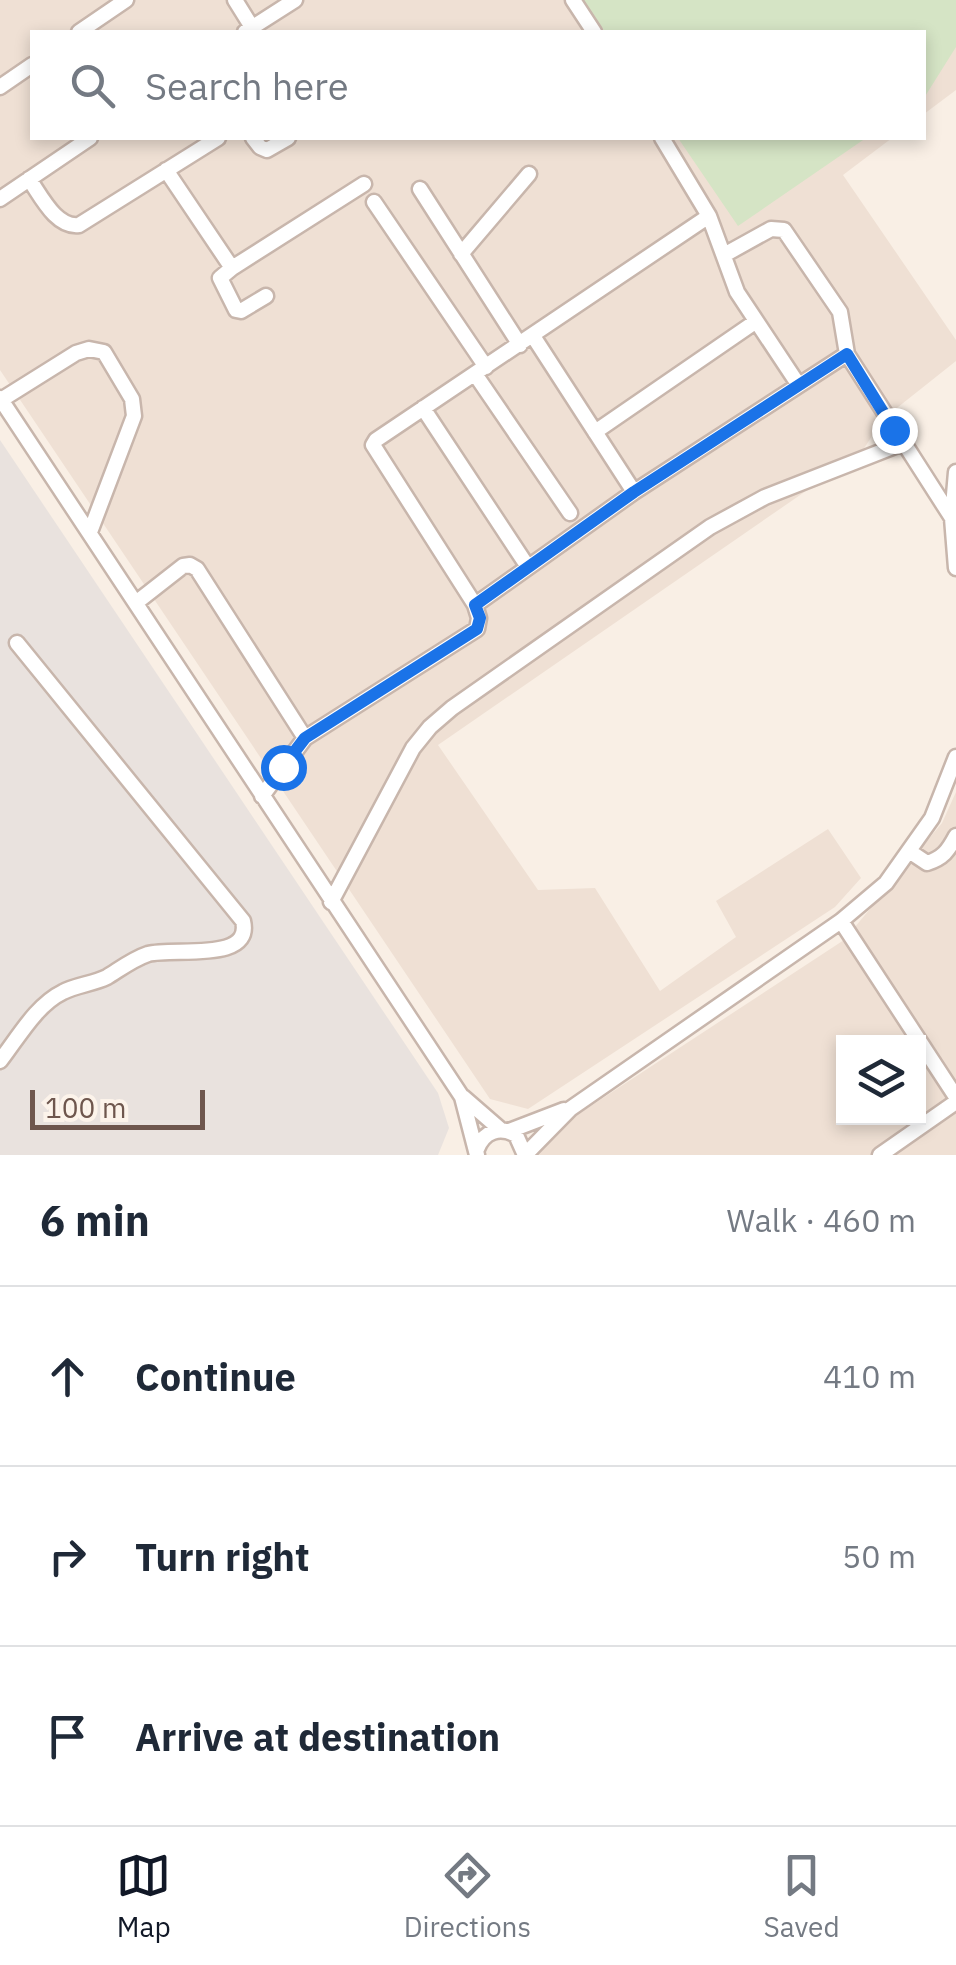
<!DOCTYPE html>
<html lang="en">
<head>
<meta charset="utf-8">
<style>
	:root { --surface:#fff; --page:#f6f6f7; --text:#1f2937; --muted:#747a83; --line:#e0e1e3; --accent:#111827 }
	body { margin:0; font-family:"IBM Plex Sans",sans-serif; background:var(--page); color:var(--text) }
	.controls { position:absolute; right:30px; bottom:30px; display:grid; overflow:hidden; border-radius:0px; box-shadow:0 5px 15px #0003 }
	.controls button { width:90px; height:90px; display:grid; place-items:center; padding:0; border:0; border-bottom:2px solid var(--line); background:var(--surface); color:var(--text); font:50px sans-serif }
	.scale { position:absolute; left:30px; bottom:25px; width:175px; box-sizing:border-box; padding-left:10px; border:5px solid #6e564d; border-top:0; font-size:28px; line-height:35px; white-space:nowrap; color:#6e564d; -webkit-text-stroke:8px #fcf3ea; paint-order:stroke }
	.stop { position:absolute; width:30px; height:30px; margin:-22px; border:8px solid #1a73e8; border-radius:50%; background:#fff }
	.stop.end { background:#1a73e8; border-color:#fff; box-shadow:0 2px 10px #0008 }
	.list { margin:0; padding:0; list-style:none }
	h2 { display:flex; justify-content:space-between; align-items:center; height:130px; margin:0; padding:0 40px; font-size:42px }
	h2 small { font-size:32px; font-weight:400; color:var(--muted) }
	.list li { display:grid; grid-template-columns:65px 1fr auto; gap:30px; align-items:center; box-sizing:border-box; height:180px; padding:0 40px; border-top:2px solid var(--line) }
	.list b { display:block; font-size:38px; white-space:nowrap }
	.list em { font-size:32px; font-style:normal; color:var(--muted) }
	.icon { flex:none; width:55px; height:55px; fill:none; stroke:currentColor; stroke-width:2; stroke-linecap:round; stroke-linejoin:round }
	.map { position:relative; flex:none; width:956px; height:1155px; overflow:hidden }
	.search { position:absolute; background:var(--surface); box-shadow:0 5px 15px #0003; left:30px; right:30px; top:30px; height:110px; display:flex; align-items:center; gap:25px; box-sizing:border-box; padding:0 35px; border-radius:0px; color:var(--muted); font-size:38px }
	.sheet { height:670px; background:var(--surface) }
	nav { display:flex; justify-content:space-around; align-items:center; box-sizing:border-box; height:140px; border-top:2px solid var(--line); background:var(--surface); font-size:28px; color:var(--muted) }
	nav a { display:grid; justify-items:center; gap:5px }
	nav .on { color:var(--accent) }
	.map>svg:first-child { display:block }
	.residential { fill:#efe0d4; fill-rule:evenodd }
	.industrial { fill:#e9e2de }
	.park { fill:#d5e4c5 }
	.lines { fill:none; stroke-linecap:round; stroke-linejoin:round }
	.minor-casing { stroke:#c8b6ac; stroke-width:19 }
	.minor { stroke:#fff; stroke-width:14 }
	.route { stroke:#1a73e8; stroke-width:12 }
</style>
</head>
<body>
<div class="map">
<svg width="956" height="1155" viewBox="0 0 956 1155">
	<rect width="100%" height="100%" fill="#f9efe5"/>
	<!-- residential -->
	<path class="residential" d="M0 0H956V90L924 114V32H32V138H892L843 175 956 340V361L883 419 861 453 438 745 538 890 595 888 660 991 736 937 716 901 828 829 861 878 835 907 528 1109 490 1099 0 370Z
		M956 792V1155H516L844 940 942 823ZM844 1042H918V1118H844Z"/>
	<!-- industrial -->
	<path class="industrial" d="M0 440 438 1093 449 1128 438 1155H0Z"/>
	<!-- park -->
	<path class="park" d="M583 0H956V47L924 98V32H605Z
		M678 138H866L738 226Z"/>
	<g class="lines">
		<!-- minor casing -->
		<g class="minor-casing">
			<path id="minor" d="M235 0 255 32
				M573 0 594 32
				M79 32 126 0
				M245 32 295 0
				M0 87 32 65
				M253 138 260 147 267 150 288 138
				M166 170 232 268 220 278 236 310 241 311 266 296
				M29 179C41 196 56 228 79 225L218 138
				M420 189 520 345
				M0 199 90 138
				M374 202 486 367
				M709 216 737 292 798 384
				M461 254 529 174
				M724 255 771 229 784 230 840 312 847 354 952 518
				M232 268 364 184
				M533 336 634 492
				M475 374 570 513
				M0 398 462 1097 477 1155
				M1 400 76 353 89 349 104 352 132 399 134 416 90 532
				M423 408 528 567
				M595 432 755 322
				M956 472 952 518 956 568
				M137 602 183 566 190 565 197 569 305 738 262 796
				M475 605 634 492 847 354
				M305 738 477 629 479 618 475 605 373 445 376 440 709 216 662 138
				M909 851 927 863C943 858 948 851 956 836
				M331 902 413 748 430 727 452 708 710 527 765 497 903 443
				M841 921 956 1097
				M0 1061C18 1038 36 1005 63 992 76 985 93 984 107 977 120 969 133 959 148 954 174 947 253 963 243 921L17 643
				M463 1097 501 1130
				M509 1131 564 1110
				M477 1149C484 1131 500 1126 516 1135L525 1155
				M525 1155 570 1109 841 921 886 883 932 818 956 757
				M880 1155 956 1102"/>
		</g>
		<!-- minor -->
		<use href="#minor" class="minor"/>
	</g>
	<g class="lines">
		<!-- route -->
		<path class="route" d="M283 767 305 738 477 629 480 618 475 605 634 492 847 354 894 430"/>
	</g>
</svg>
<div class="controls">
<button><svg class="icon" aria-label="layers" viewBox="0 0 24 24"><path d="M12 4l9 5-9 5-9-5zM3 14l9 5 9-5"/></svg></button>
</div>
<div class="scale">100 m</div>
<div class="stop" style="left:283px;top:767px"></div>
<div class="stop end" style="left:894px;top:430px"></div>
<div class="search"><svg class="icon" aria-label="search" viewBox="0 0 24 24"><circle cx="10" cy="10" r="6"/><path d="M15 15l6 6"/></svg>Search here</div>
</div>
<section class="sheet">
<h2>6 min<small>Walk · 460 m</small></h2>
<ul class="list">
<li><svg class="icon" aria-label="ahead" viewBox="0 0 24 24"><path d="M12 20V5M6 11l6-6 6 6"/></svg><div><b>Continue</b></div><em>410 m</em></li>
<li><svg class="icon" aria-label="right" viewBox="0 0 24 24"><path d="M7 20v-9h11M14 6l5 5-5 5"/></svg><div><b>Turn right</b></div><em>50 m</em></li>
<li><svg class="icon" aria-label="arrive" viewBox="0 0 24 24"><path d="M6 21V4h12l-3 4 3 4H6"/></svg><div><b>Arrive at destination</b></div></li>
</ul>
</section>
<nav>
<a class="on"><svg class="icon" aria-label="map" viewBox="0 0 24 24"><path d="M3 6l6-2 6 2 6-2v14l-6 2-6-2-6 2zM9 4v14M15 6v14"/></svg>Map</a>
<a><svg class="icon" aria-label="directions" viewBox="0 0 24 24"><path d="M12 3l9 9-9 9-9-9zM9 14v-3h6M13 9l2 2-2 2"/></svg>Directions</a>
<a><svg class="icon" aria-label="saved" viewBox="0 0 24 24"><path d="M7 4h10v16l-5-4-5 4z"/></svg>Saved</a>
</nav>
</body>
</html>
